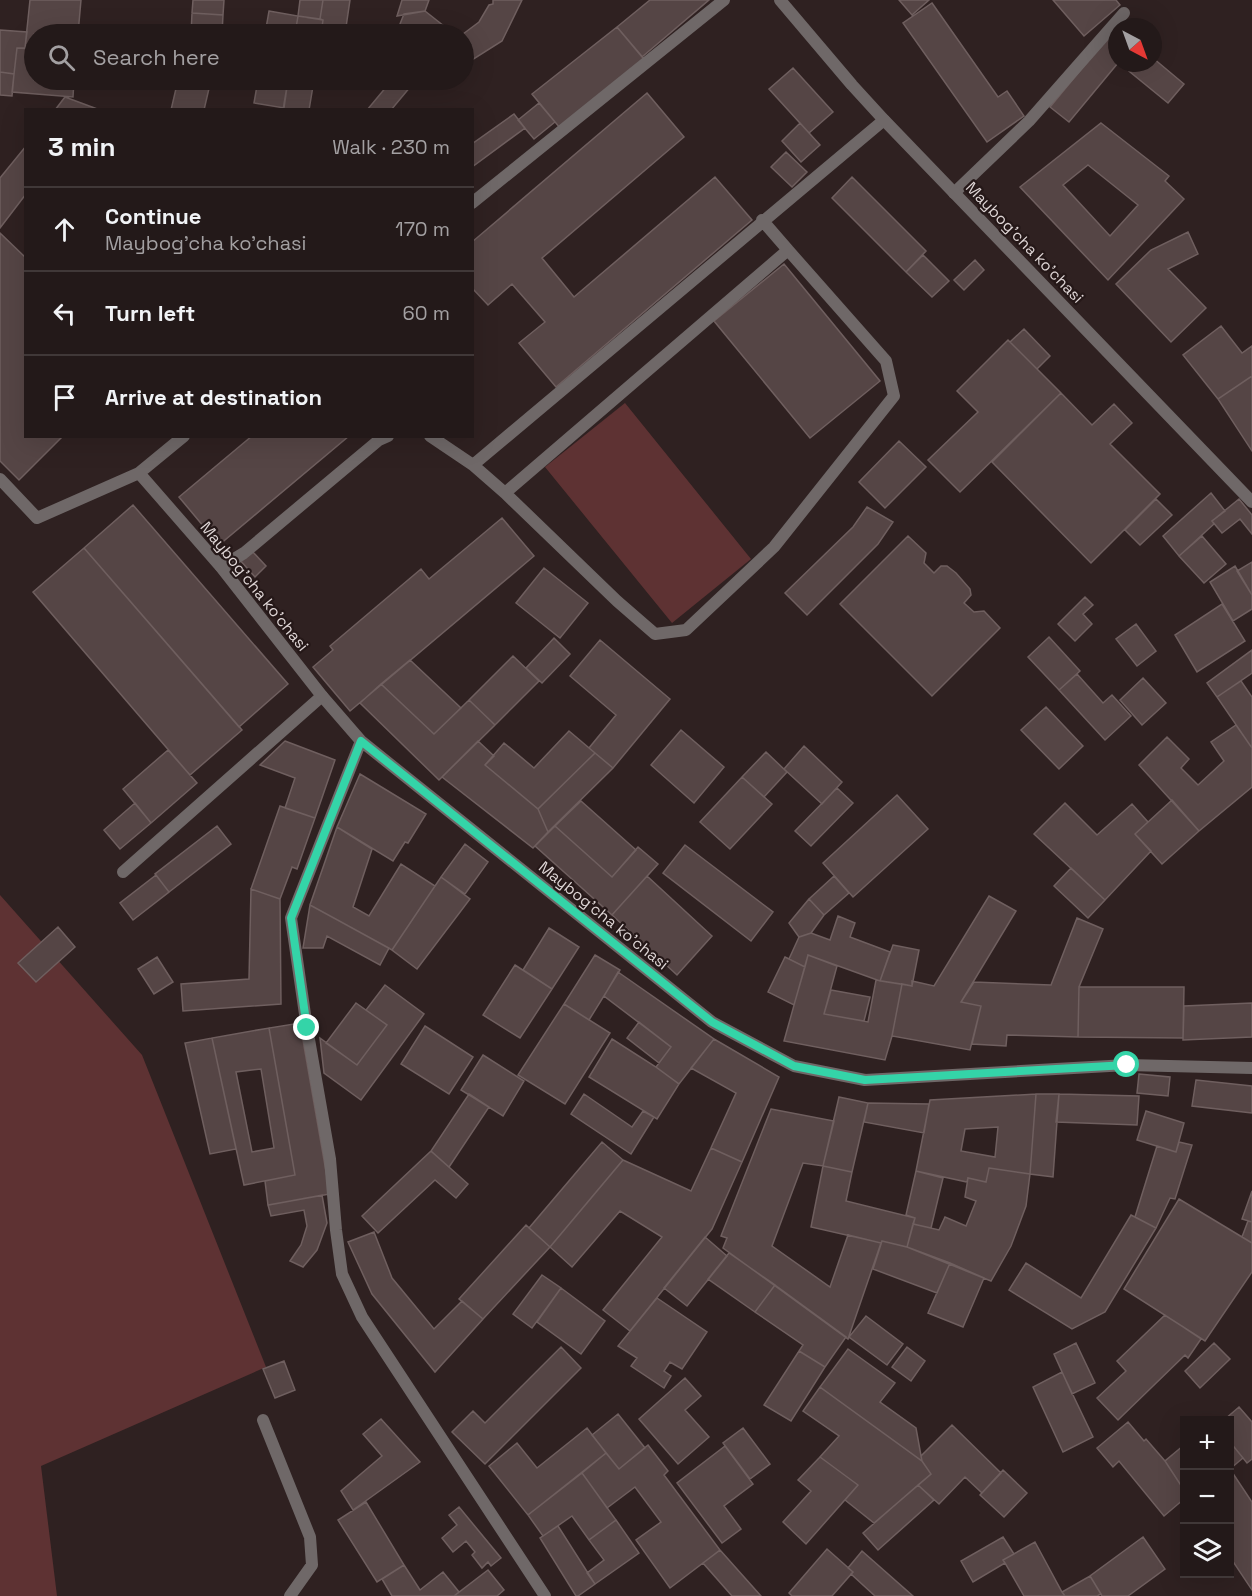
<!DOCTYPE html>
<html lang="en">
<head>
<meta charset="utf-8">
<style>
	:root { --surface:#231919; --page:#2f2626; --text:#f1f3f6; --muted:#a3a0a2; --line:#403838 }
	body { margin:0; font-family:"Space Grotesk",sans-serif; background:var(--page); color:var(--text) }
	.controls { position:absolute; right:18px; bottom:18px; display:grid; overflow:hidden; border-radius:0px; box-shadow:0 6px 24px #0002 }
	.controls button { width:54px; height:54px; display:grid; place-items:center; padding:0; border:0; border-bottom:2px solid var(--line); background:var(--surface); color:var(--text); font:30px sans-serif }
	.compass { position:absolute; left:1108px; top:18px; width:54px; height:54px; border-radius:50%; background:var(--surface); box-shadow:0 6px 24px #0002; rotate:139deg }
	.stop { position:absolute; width:18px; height:18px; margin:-14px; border:4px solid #34d4a8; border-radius:50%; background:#fff }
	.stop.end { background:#34d4a8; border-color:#fff; box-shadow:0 2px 6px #0008 }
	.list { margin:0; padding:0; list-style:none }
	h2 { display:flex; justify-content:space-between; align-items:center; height:78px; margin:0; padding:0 24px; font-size:26px }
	h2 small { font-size:20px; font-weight:400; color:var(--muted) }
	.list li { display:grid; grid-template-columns:39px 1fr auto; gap:18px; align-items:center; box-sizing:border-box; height:84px; padding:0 24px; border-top:2px solid var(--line) }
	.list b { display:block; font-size:22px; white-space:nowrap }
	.list p { margin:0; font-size:20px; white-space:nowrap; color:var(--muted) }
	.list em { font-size:20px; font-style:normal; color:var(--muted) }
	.icon { flex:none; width:33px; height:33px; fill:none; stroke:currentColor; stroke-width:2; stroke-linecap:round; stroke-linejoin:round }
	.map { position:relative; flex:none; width:1252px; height:1596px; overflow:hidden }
	.search { position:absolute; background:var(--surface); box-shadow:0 6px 24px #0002; left:24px; top:24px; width:450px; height:66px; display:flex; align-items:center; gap:15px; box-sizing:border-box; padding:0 21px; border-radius:33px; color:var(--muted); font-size:22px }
	.panel { position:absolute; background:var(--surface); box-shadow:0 6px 24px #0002; left:24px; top:108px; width:450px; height:330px; border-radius:0px }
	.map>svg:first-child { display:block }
	.green { fill:#5e3233 }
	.building { fill:#554545; stroke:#6f5f5f; stroke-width:1.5; fill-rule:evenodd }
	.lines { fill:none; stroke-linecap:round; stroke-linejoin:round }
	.service { stroke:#6f6868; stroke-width:12 }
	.minor { stroke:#6f6868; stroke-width:12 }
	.route { stroke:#34d4a8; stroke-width:8 }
	.labels { text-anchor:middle; stroke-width:4.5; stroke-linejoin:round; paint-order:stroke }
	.street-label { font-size:16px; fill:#ded5d5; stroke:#251818 }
</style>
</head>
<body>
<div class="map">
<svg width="1252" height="1596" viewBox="0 0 1252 1596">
	<rect width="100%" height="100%" fill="#2f2121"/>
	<!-- green -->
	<path class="green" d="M625 403 751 559 672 623 545 467Z
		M0 895 142 1055 266 1367 41 1466 57 1596H0Z"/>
	<!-- building -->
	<path class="building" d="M30 0H81L78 34H34V49L25 48Z
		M193 0H224L223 15 192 13Z
		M300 0H323L320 19 298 16Z
		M323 0H350L345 34H321L323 20 320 19Z
		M402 0H429L425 11 397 16Z
		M493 0H522L502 41 472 60 467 52 464 54 463 34 479 22 489 5 493 4Z
		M650 0H709L642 57 617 27Z
		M899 0H929L912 15Z
		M1053 0H1116L1120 5 1084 36Z
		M932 3 998 97 1007 91 1024 116 987 142 903 23Z
		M269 11 298 16 295 34H265Z
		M425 11 454 34H396L404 14Z
		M192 13 223 15 222 34H191Z
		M298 16 323 20 321 34H295Z
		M617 27 645 60 560 128 532 94Z
		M1116 27 1118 63 1069 122 1050 107Z
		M0 30 27 32 25 48H17L14 74 0 72Z
		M17 48 34 49V80H74L73 97 12 92Z
		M1153 58 1184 84 1168 103 1119 63H1153Z
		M793 68 833 112 809 133 769 89Z
		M0 72 14 74 12 96 0 95Z
		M178 80H211L204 110H171Z
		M258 80H288L284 108 254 103Z
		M288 80H314L309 110H283Z
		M392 80H416L391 110H367Z
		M647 93 684 137 542 258 574 297 715 177 752 220 556 387 519 343 545 322 512 284 488 305 472 288V242Z
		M65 97 100 110H55Z
		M539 103 555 122 534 139 518 120Z
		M514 114 525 128 472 167V144Z
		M800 123 820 145 801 162 782 141Z
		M1101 123 1169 176 1165 181 1184 199 1108 280 1020 187ZM1088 165 1138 205 1110 236 1063 185Z
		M26 146V194L0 228V178Z
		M786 152 807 172 792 187 771 167Z
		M852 177 926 251 906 272 832 198Z
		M1188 232 1198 254 1168 269 1206 308 1171 342 1116 284 1151 250Z
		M0 233 26 258V436H63L19 480 0 461Z
		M923 255 949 281 932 297 906 272Z
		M975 260 984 270 964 290 954 280Z
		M784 264 880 381 810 438 714 321Z
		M1221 326 1242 353 1252 346V376L1218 399 1183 355Z
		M1024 329 1050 356 1037 369 1010 342Z
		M1008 340 1061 393 960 492 928 460 978 412 957 391Z
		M1252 376V451L1218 399Z
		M1061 393 1092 425 1114 404 1132 423 1110 444 1160 494 1091 563 992 462Z
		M252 436H349L219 545 179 497Z
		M899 441 926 467 885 508 859 482Z
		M1211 493 1225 511 1212 521 1214 524 1179 556 1163 536Z
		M1156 499 1172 515 1140 545 1125 530Z
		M1239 499 1252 515V534L1240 519 1222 533 1212 521Z
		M133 505 288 684 239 727 84 548Z
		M867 507 893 522 878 544 807 615 785 593 853 527Z
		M502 518 534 556 350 711 313 667 333 650 330 646 421 569 429 579Z
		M908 536 926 553 924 563 934 573 941 566H947L956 573 970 589 971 595 964 603 974 612 984 611 1000 628 932 696 840 604Z
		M1202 536 1226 564 1204 583 1179 556Z
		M84 548 242 730 190 775 33 592Z
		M251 550 266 566 255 577 239 559Z
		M1252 562V595L1237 571Z
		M1235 566 1252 595V609L1233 621 1210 582Z
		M544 568 588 603 560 638 516 603Z
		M1085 597 1093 605 1083 614 1092 624 1075 641 1058 624Z
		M1222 604 1245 641 1197 672 1175 635Z
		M1136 624 1156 651 1137 666 1116 639Z
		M1049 637 1080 671 1059 690 1028 657Z
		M554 638 570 654 542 683 526 668Z
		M600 640 670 699 613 768 589 748 616 715 570 676Z
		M1252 650V673L1217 697 1207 683Z
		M513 656 539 681 495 725 469 700Z
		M410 660 461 708 434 734 381 684Z
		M1077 674 1103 703 1112 695 1131 716 1105 740 1059 690Z
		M1143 678 1166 703 1142 725 1120 700Z
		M1241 681 1252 697V748L1217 697Z
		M381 684 434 734 469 700 495 725 439 780 360 703Z
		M1046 707 1083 746 1059 769 1021 730Z
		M1236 725 1252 748V787L1199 831 1139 765 1167 737 1189 759 1181 768 1198 785 1224 761 1211 742Z
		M681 730 724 767 694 803 651 765Z
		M569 731 595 753 538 809 485 765 504 743 534 768Z
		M285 741 335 760 315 818 285 808 295 778 260 765Z
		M478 741 494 756 485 765 538 809 548 832 533 848 442 777Z
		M804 746 842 782 822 804 784 769Z
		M168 750 197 783 151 823 123 789Z
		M766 752 787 772 764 797 742 777Z
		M595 753 613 768 548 832 538 809Z
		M360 774 426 814 408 843 405 842 393 861 337 827Z
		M742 777 772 804 730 849 700 822Z
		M837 788 853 803 811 846 795 831Z
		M897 795 928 829 853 897 823 863Z
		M1172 800 1199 831 1162 864 1135 834Z
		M581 801 636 850 612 877 555 826Z
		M135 803 151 823 120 849 104 830Z
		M1065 803 1097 835 1132 804 1148 822 1135 834 1151 851 1105 900 1034 834Z
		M280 806 315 818 297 869 292 867 280 899 251 889Z
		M217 826 231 844 169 892 155 874Z
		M555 826 612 877 638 847 658 864 612 915 535 846Z
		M337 827 372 849 353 907 369 916 401 864 435 886 392 950 310 905Z
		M465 844 488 862 465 894 441 877Z
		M685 845 773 912 751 941 663 873Z
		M1071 868 1105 900 1088 918 1054 886Z
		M156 875 169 892 133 920 120 903Z
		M647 876 712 936 677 975 612 915Z
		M834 876 849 893 824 915 809 899Z
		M441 877 470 899 417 969 392 950Z
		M251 889 280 899 281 1004 183 1011 181 984 249 979Z
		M989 896 1016 911 961 1002 981 1006 970 1050 892 1036 902 984 912 986V981L934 986Z
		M809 899 824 915 811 933 799 937 789 923Z
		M310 905 389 948 380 965 327 936 323 948H303Z
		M838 916 855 923 850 937 890 952 880 981 808 955 805 967 789 959 799 937 811 933 830 940Z
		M1077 918 1103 929 1079 987 1078 1037 1007 1035 1006 1046 972 1044 981 1006 961 1002 974 982 1051 985Z
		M58 927 75 947 36 982 18 963Z
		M549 928 579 947 552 989 523 970Z
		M893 945 919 950 912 986 880 981Z
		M595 955 620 970 589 1020 564 1004Z
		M808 955 837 966 824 1014 868 1022 876 980 902 984 892 1036 885 1060 784 1041Z
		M157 957 173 982 154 994 138 969Z
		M785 957 805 967 794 1005 768 992Z
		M515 965 552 989 520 1038 483 1015Z
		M618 972 714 1039 679 1084 656 1067 671 1047 604 996Z
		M385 985 424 1014 361 1100 324 1073 320 1038 357 1065 387 1025 366 1010Z
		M1079 987H1184L1183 1038 1078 1037Z
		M831 990 870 997 864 1021 824 1014Z
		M356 1003 387 1025 357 1065 326 1043Z
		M1252 1003V1037L1183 1040 1184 1006Z
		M564 1004 610 1033 565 1104 518 1075Z
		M639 1022 671 1047 659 1063 627 1038Z
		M300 1023 330 1194 268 1205 265 1181 295 1175 269 1028Z
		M425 1026 473 1057 449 1094 401 1064Z
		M269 1028 295 1175 244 1185 212 1038ZM261 1069 274 1148 252 1152 236 1072Z
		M212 1038 236 1149 210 1154 185 1043Z
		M612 1039 656 1067 679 1084 657 1119 589 1077Z
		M714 1039 779 1077 742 1162 711 1148 736 1093 691 1068Z
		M483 1055 524 1081 503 1116 461 1090Z
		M1139 1074 1170 1077 1168 1096 1137 1093Z
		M1196 1080 1252 1086V1113L1192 1106Z
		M469 1094 489 1107 449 1167 431 1151Z
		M584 1094 632 1127 643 1111 654 1117 631 1154 571 1114Z
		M1036 1094 1030 1174 989 1168 986 1182 968 1178 967 1182 916 1171 930 1100ZM998 1127 995 1157 961 1151 965 1129Z
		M1036 1094H1059L1053 1177 1030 1174Z
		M1059 1094 1139 1096 1137 1125 1056 1122Z
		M839 1097 868 1103 852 1172 823 1166Z
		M868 1103 929 1104 924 1133 864 1122Z
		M771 1109 834 1121 823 1166 803 1163 772 1246 830 1287 848 1235 881 1243 848 1339 723 1248 727 1238 721 1236Z
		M1146 1111 1184 1123 1176 1152 1137 1140Z
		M602 1142 623 1160 550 1247 529 1228Z
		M1179 1142 1192 1145 1175 1199 1170 1198 1156 1228 1135 1217 1157 1146 1176 1152Z
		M711 1148 742 1162 712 1229 630 1331 603 1310 662 1237 620 1211 572 1267 550 1247 623 1160 691 1191Z
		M431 1151 468 1184 456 1198 435 1180 378 1233 362 1216Z
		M823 1166 852 1172 846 1201 915 1218 907 1247 882 1241 881 1243 811 1227Z
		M989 1168 1030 1174 1026 1206 1011 1246 991 1281 907 1247 913 1224 939 1230 945 1217 966 1226 976 1201 965 1197 968 1178 986 1182Z
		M916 1171 943 1178 931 1228 913 1224 915 1218 906 1215Z
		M1252 1191V1222L1242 1219Z
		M322 1195 327 1223 317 1250 303 1267 290 1261 301 1245 307 1226 304 1210 271 1216 268 1205Z
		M1179 1199 1252 1243V1272L1205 1341 1124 1289Z
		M1131 1215 1156 1228 1105 1312 1072 1329 1009 1290 1026 1263 1081 1298Z
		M1248 1221 1252 1222V1243L1242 1237Z
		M526 1225 550 1247 483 1319 459 1299Z
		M374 1232 392 1278 434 1329 462 1301 483 1319 435 1372 372 1294 348 1242Z
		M705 1237 727 1256 687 1306 664 1288Z
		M882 1241 907 1247 950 1263 937 1293 873 1269Z
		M729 1253 775 1285 755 1312 708 1279Z
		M950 1263 984 1278 963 1327 928 1313Z
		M542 1275 561 1288 532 1328 513 1314Z
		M775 1285 846 1337 825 1367 799 1351 803 1345 755 1312Z
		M561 1288 605 1321 581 1354 537 1322Z
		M657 1298 707 1332 682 1369 670 1362 664 1371 671 1376 664 1388 631 1366 637 1358 618 1346Z
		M1165 1315 1201 1339 1188 1358 1185 1355 1118 1420 1097 1398 1126 1371 1117 1361Z
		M866 1316 903 1344 887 1365 849 1337Z
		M1076 1343 1095 1383 1072 1394 1054 1354Z
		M1214 1343 1230 1359 1200 1388 1185 1371Z
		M561 1347 581 1368 485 1464 452 1432 473 1411 485 1423Z
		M907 1347 925 1361 911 1381 892 1367Z
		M848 1349 895 1383 880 1402 916 1428 922 1461 820 1387Z
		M799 1351 825 1367 791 1421 764 1405Z
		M284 1361 295 1390 275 1398 263 1369Z
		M1062 1372 1093 1437 1063 1452 1033 1387Z
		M685 1378 701 1396 685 1410 709 1437 678 1464 639 1419Z
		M820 1387 922 1461 931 1474 874 1523 845 1500 858 1485 820 1457 839 1436 803 1411Z
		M1239 1407 1252 1422V1459L1247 1463 1230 1442V1420H1224Z
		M618 1414 645 1448 619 1469 592 1435Z
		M381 1419 420 1462 353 1510 341 1491 382 1456 363 1434Z
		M1128 1422 1144 1441 1146 1439 1165 1461 1184 1490V1499L1164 1516 1119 1461 1113 1467 1097 1448Z
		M952 1425 1001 1473 982 1493 965 1477 939 1504 918 1485 931 1474 922 1461 921 1456Z
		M587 1428 606 1453 528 1515 489 1466 517 1443 537 1468Z
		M743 1428 770 1464 750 1479 723 1443Z
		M1230 1442 1243 1458 1230 1469Z
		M648 1445 668 1471 664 1475 720 1550 670 1588 636 1540 661 1522 635 1487 607 1508 582 1473 606 1453 619 1469Z
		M1184 1445V1490L1165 1461Z
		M725 1446 753 1484 724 1506 741 1529 722 1543 677 1483Z
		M820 1457 858 1485 806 1544 783 1522 811 1491 798 1480Z
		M1230 1469 1252 1502V1590L1230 1557Z
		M1003 1470 1027 1493 1004 1517 980 1495Z
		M582 1473 616 1520 589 1540 572 1516 543 1536 528 1515Z
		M918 1485 934 1500 878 1550 863 1533Z
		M366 1502 404 1565 377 1582 338 1520Z
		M459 1507 501 1558 491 1566 488 1562 482 1568 472 1555 475 1552 466 1541 453 1552 442 1538 457 1525 449 1515Z
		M616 1520 639 1553 595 1584 587 1573 604 1560 589 1540Z
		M558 1526 595 1584 578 1596H576L540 1538Z
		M1003 1537 1014 1554 1003 1560 1005 1563 973 1582 961 1561Z
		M1143 1537 1165 1569 1128 1596H1102L1090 1576Z
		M1035 1542 1062 1592 1065 1596H1024L1005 1563 1003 1560Z
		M827 1549 853 1572 832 1596H792L789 1593Z
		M720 1550 761 1596H732L703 1563Z
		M862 1551 913 1596H875L851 1574 853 1572 848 1568Z
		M404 1565 420 1590 443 1572 459 1592 454 1596H392L382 1579Z
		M488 1570 504 1590 497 1596H454Z
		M1090 1576 1101 1594 1097 1596H1065L1062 1592Z"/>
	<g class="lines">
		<!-- service -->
		<path class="service" d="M954 193 1029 121 1124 13
			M762 220 788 250
			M430 436 473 465 505 493 617 601 655 634 686 630 774 547 894 396 886 361 788 250 505 493
			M473 465 884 120
			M221 567 244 553 379 440 388 436
			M123 872 322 696"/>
		<!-- minor -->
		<path class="minor" d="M780 0 852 85 884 120 1252 502
			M472 203 724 0
			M184 436 139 473 221 567 322 696 361 741 712 1022 794 1066 865 1080 1127 1065 1252 1068
			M0 479 37 518 139 473
			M361 741 291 918 307 1028 330 1159 336 1230 342 1274 362 1317 545 1596
			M263 1420 310 1537 312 1565 290 1596"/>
	</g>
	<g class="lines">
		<!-- route -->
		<path class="route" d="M307 1028 291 918 361 741 712 1022 794 1066 865 1080 1127 1065"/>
	</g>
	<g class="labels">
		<!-- street labels -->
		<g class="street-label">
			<text transform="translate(1025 242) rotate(46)" y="6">Maybog'cha ko'chasi</text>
			<text transform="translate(255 586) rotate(51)" y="6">Maybog'cha ko'chasi</text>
			<text transform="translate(604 915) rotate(39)" y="6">Maybog'cha ko'chasi</text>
		</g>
	</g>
</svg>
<div class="controls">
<button>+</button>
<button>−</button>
<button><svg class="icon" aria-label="layers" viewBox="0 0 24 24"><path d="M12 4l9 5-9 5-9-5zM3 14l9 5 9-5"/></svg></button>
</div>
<svg class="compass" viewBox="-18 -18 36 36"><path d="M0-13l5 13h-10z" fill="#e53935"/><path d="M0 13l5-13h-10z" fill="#a3a0a2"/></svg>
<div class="stop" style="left:1127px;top:1065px"></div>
<div class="stop end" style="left:307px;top:1028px"></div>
<div class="search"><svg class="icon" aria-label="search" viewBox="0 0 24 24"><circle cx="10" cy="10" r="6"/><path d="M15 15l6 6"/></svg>Search here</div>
<section class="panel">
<h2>3 min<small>Walk · 230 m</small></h2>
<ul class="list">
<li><svg class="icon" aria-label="ahead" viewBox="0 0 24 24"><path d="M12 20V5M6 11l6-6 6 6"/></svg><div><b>Continue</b><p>Maybog'cha ko'chasi</p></div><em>170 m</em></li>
<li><svg class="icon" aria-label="left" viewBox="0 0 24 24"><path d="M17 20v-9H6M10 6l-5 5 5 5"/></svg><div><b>Turn left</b></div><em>60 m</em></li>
<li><svg class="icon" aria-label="arrive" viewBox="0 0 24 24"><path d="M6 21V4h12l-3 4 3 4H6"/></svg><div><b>Arrive at destination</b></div></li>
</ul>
</section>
</div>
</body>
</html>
